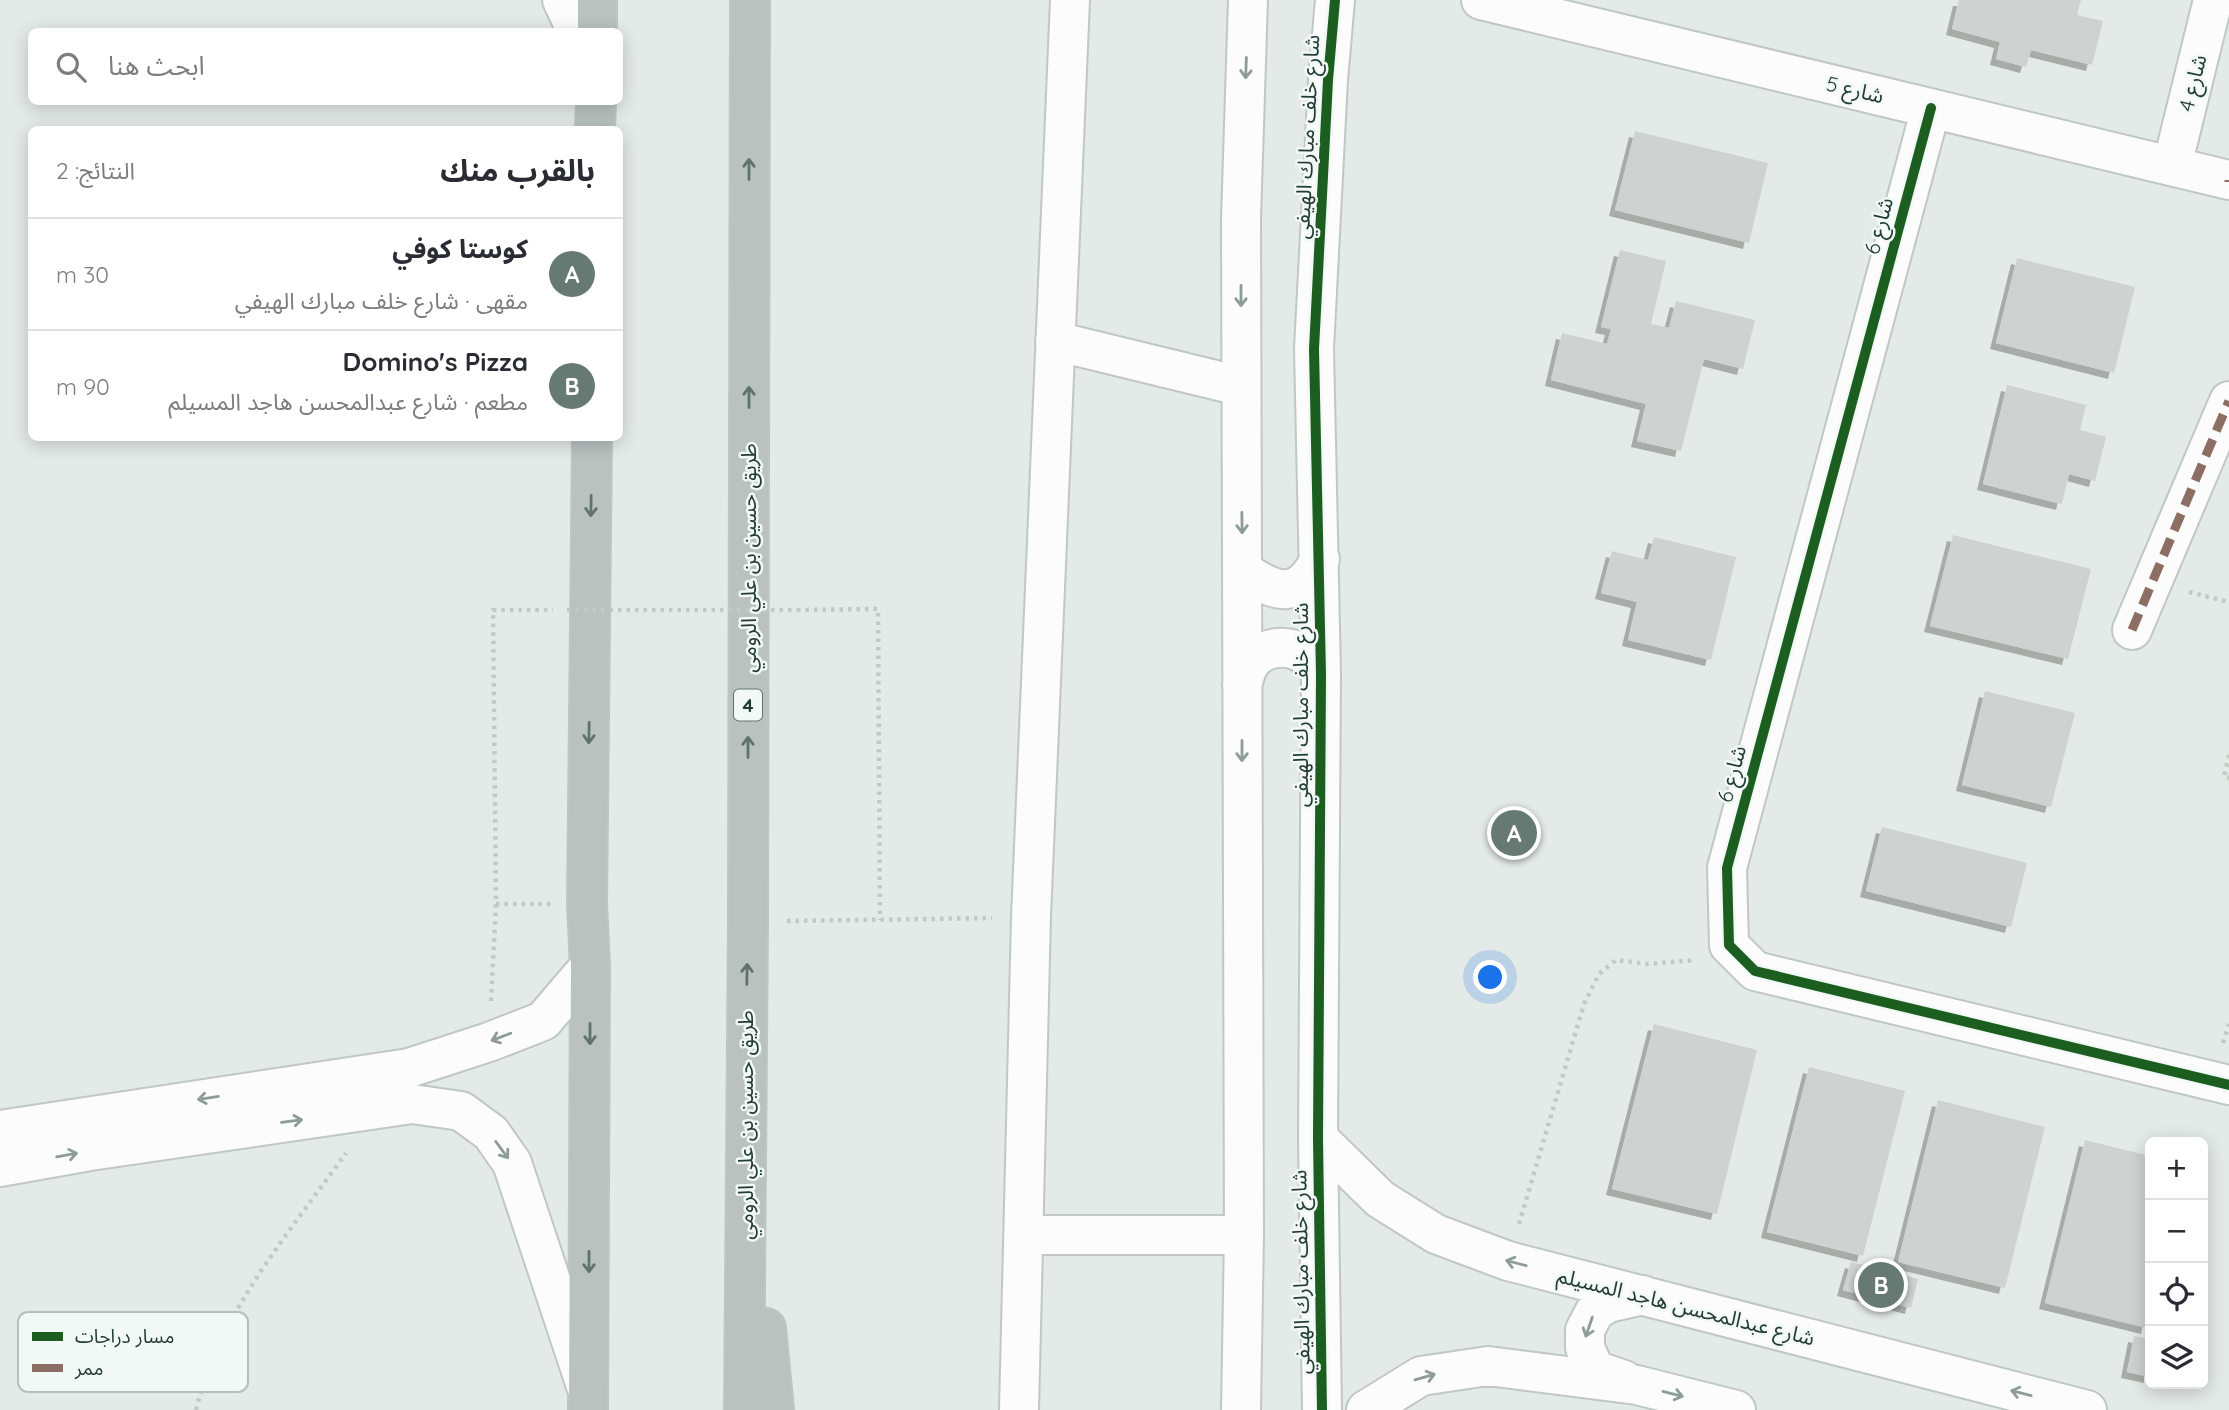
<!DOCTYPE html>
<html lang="ar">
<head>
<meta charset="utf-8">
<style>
	:root { --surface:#fff; --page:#f7f7f7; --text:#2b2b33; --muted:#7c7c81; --line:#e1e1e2; --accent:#667973 }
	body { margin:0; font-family:Quicksand,"Noto Sans Arabic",sans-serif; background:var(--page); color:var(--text); direction:rtl }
	.controls { position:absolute; right:21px; bottom:21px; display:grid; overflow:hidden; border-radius:10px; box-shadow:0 4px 18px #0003 }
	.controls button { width:63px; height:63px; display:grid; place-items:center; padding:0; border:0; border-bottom:2px solid var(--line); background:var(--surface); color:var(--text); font:35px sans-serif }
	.you { position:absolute; left:1491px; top:978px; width:24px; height:24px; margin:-18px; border:5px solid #fff; border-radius:50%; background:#1a73e8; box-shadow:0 0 0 10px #1a73e833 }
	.badge { display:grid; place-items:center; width:46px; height:46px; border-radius:50%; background:var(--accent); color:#fff; font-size:23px; font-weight:700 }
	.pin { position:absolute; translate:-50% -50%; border:4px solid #fff; box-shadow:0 2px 7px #0006 }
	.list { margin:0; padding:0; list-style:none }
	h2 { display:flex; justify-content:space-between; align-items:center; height:91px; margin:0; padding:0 28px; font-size:30px }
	h2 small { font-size:23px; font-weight:400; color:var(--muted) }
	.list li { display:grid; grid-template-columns:46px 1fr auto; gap:21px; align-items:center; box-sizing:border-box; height:112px; padding:0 28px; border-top:2px solid var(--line) }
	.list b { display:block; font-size:26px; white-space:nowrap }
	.list p { margin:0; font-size:23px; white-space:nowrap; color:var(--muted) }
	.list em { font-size:23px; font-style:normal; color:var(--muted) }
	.icon { flex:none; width:38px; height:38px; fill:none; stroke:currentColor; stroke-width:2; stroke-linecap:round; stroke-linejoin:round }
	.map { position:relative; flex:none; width:2229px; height:1410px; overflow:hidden; direction:ltr }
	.search { position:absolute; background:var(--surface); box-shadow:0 4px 18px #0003; left:28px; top:28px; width:595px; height:77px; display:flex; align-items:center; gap:18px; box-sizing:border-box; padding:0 24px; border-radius:10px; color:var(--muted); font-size:26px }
	.panel { position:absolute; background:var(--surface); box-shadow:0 4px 18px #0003; left:28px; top:126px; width:595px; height:315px; border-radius:10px; direction:rtl }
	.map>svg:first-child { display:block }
	.building { fill:#ced3d1; filter:url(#shadow) }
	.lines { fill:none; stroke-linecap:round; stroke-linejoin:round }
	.minor-casing { stroke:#c1c7c4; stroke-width:42 }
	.highway-casing { stroke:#bdc6c2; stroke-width:42 }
	.path { stroke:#c1cac5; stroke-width:4.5; stroke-dasharray:3.5 5; stroke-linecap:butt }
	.minor { stroke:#fbfcfb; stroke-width:38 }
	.highway { stroke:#bac2c0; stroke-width:38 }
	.path-bridge { stroke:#c1cac5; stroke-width:4.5; stroke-dasharray:3.5 5; stroke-linecap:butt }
	.quiet { stroke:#8d6e63; stroke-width:9; stroke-dasharray:18 9; stroke-linecap:butt }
	.cycleway-casing { stroke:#f2f8f5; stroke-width:15 }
	.cycleway { stroke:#1b5e20; stroke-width:10 }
	.oneway { stroke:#8e9c98 }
	.oneway2 { stroke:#5f726c }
	.labels { text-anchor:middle; stroke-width:5; stroke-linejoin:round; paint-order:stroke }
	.shield { fill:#f2f8f5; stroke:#60746e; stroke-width:2 }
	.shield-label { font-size:19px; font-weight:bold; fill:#223c34 }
	.street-label { font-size:21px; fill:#223c34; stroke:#f2f8f5 }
	.key { fill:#f2f8f5; stroke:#b4c0bb; stroke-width:2 }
	.key-label { font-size:19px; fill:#223c34 }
</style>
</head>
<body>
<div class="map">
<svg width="2229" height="1410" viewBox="0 0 2229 1410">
	<defs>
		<filter id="shadow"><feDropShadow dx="-6" dy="6" stdDeviation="0" flood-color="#0004"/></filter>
	</defs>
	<rect width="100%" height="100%" fill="#e4eae7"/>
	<!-- building -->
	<path class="building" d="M1959 0H2081L2077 15 2103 21 2092 65 2031 50 2026 67 1996 59 2000 42 1952 29Z
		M1635 131 1768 163 1749 243 1615 210Z
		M1620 250 1666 261 1651 324 1669 328 1676 301 1755 320 1743 369 1704 359 1681 451 1637 441 1646 404 1551 380 1562 333 1607 344 1611 329 1601 327Z
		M2017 258 2135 287 2114 373 1996 343Z
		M2007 385 2086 405 2080 430 2106 437 2095 481 2069 474 2062 504 1983 484Z
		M1953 535 2091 569 2068 659 1930 626Z
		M1654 537 1736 557 1711 660 1628 640 1637 602 1601 593 1612 551 1648 560Z
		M1985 691 2075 713 2051 807 1962 785Z
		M1882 827 2027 863 2011 927 1866 891Z
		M1654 1024 1757 1050 1717 1214 1612 1189Z
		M1809 1067 1905 1091 1863 1256 1767 1232Z
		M1938 1100 2045 1127 2005 1288 1898 1262Z
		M2085 1140 2150 1156V1314L2147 1328 2045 1303Z
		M1851 1262 1918 1279 1911 1308 1843 1290Z
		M2134 1336 2150 1339V1377L2127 1372Z"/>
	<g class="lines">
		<!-- minor casing -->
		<g class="minor-casing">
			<path id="minor" d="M562 0 577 32
				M1481 0 2229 180
				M1931 108 1727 868 1729 945 1755 971 2229 1085
				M2172 166 2213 0
				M1055 341 1240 386
				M1242 570C1276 594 1299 601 1320 559
				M2132 630 2229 401
				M1242 685C1244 680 1245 674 1247 669 1258 645 1289 642 1308 657 1314 661 1318 668 1321 674
				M0 1130 409 1068 489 1042 543 1021 590 966
				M1318 1138 1380 1199 1436 1234 1508 1261 2087 1410
				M0 1167 90 1151 412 1104 461 1111 491 1133 512 1163 586 1386
				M1023 1235H1244
				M1624 1380 1595 1370 1585 1348V1330L1595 1311 1608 1303 1643 1295
				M1019 1410 1031 917 1070 0
				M1241 1410 1244 1235 1241 219 1248 0
				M1322 1410 1318 1138 1321 674 1314 349 1328 80 1335 0
				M1366 1410 1421 1376 1488 1366 1637 1385 1736 1410"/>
		</g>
		<!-- highway casing -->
		<g class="highway-casing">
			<path id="highway" d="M597 32V0
				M595 130 596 102
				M766 1328 774 1410
				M588 1410 590 966 587 904 592 438
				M744 1410 748 922 750 0"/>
		</g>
		<!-- path -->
		<path class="path" d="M2189 592 2229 602
			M797 610 878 609 880 920
			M2229 755 2224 777 2229 778
			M496 904H551
			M787 921 992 918
			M491 1001 496 904 493 610H553
			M2223 1043 2229 1024
			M1519 1224 1584 1004 1599 974 1616 960 1647 964 1696 960
			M196 1410C220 1312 289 1233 346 1153"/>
		<!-- minor -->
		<use href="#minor" class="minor"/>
		<!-- highway -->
		<use href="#highway" class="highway"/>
		<!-- path-bridge -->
		<path class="path-bridge" d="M567 610H797"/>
		<!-- quiet -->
		<path class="quiet" d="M2229 180V182
			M2132 630 2229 401"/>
		<!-- cycleway casing -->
		<g class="cycleway-casing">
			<path id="cycleway" d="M1931 108 1727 868 1729 945 1755 971 2229 1085
				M1322 1410 1318 1138 1321 674 1314 349 1328 80 1335 0"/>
		</g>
		<!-- cycleway -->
		<use href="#cycleway" class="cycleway"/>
	</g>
	<!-- one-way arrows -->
	<defs><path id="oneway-shaft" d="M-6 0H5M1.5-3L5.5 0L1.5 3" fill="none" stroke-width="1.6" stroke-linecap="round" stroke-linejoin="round" transform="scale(1.75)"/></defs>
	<g class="oneway">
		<use href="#oneway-shaft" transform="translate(1246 68) rotate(92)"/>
		<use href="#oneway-shaft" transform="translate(1241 296) rotate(90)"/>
		<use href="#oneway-shaft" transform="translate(1242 523) rotate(89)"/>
		<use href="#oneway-shaft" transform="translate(1242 751) rotate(90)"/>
		<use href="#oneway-shaft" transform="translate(501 1037) rotate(159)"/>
		<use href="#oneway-shaft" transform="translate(208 1098) rotate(171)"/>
		<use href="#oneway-shaft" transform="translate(292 1121) rotate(-8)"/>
		<use href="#oneway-shaft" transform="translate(502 1150) rotate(54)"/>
		<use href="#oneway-shaft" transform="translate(67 1155) rotate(-10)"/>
		<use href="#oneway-shaft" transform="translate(1516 1263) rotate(-165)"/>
		<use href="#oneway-shaft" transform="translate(1589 1327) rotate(109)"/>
		<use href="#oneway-shaft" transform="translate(1425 1377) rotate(-16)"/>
		<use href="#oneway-shaft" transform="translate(2021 1393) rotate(-166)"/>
		<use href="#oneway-shaft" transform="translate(1673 1394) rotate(14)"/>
	</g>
	<g class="oneway2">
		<use href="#oneway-shaft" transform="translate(749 169) rotate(-90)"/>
		<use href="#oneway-shaft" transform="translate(749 397) rotate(-90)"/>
		<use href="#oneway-shaft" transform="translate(591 506) rotate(91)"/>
		<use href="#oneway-shaft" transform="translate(589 733) rotate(91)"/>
		<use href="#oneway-shaft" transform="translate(748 747) rotate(-90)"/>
		<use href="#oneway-shaft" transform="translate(747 974) rotate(-89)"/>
		<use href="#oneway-shaft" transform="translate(590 1034) rotate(90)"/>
		<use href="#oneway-shaft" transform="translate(589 1262) rotate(90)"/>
	</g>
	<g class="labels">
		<!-- shield labels -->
		<rect class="shield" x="734" y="689.5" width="28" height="31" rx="5"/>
		<g class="shield-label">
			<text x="748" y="712">4</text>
		</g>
		<!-- street labels -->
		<g class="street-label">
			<text transform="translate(2193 83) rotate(-76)" y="7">شارع 4</text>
			<text transform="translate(1855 90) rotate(13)" y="7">شارع 5</text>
			<text transform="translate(1307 137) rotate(-87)" y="7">شارع خلف مبارك الهيفي</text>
			<text transform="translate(1879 226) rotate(-75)" y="7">شارع 6</text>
			<text transform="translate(749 558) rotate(-90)" y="7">طريق حسين بن علي الرومي</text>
			<text transform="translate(1301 705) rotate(-90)" y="7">شارع خلف مبارك الهيفي</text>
			<text transform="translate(1732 774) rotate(-75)" y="7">شارع 6</text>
			<text transform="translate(746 1125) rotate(-90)" y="7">طريق حسين بن علي الرومي</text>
			<text transform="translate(1301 1272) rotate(-91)" y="7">شارع خلف مبارك الهيفي</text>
			<text transform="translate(1686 1307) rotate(14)" y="7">شارع عبدالمحسن هاجد المسيلم</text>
		</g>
	</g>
	<!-- legend -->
	<rect x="18" y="1312" width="230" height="80" rx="10" class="key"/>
	<rect x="32" y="1332" width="31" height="9" fill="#1b5e20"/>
	<rect x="32" y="1364" width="31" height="8" fill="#8d6e63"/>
	<g class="key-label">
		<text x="75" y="1343">مسار دراجات</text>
		<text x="75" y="1375">ممر</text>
	</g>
</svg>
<div class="controls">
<button>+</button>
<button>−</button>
<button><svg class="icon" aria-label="locate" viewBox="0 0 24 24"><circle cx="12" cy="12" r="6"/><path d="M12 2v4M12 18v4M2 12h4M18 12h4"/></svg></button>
<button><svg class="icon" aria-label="layers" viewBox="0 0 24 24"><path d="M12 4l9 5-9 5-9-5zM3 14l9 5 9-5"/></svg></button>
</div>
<div class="you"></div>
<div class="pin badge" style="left:1514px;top:833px">A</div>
<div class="pin badge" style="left:1881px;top:1285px">B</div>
<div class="search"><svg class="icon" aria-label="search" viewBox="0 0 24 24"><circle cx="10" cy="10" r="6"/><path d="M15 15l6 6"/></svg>ابحث هنا</div>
<section class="panel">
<h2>بالقرب منك<small>النتائج: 2</small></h2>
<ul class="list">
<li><span class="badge">A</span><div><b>كوستا كوفي</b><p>مقهى · شارع خلف مبارك الهيفي</p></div><em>30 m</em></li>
<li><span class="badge">B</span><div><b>Domino's Pizza</b><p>مطعم · شارع عبدالمحسن هاجد المسيلم</p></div><em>90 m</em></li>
</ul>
</section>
</div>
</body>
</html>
